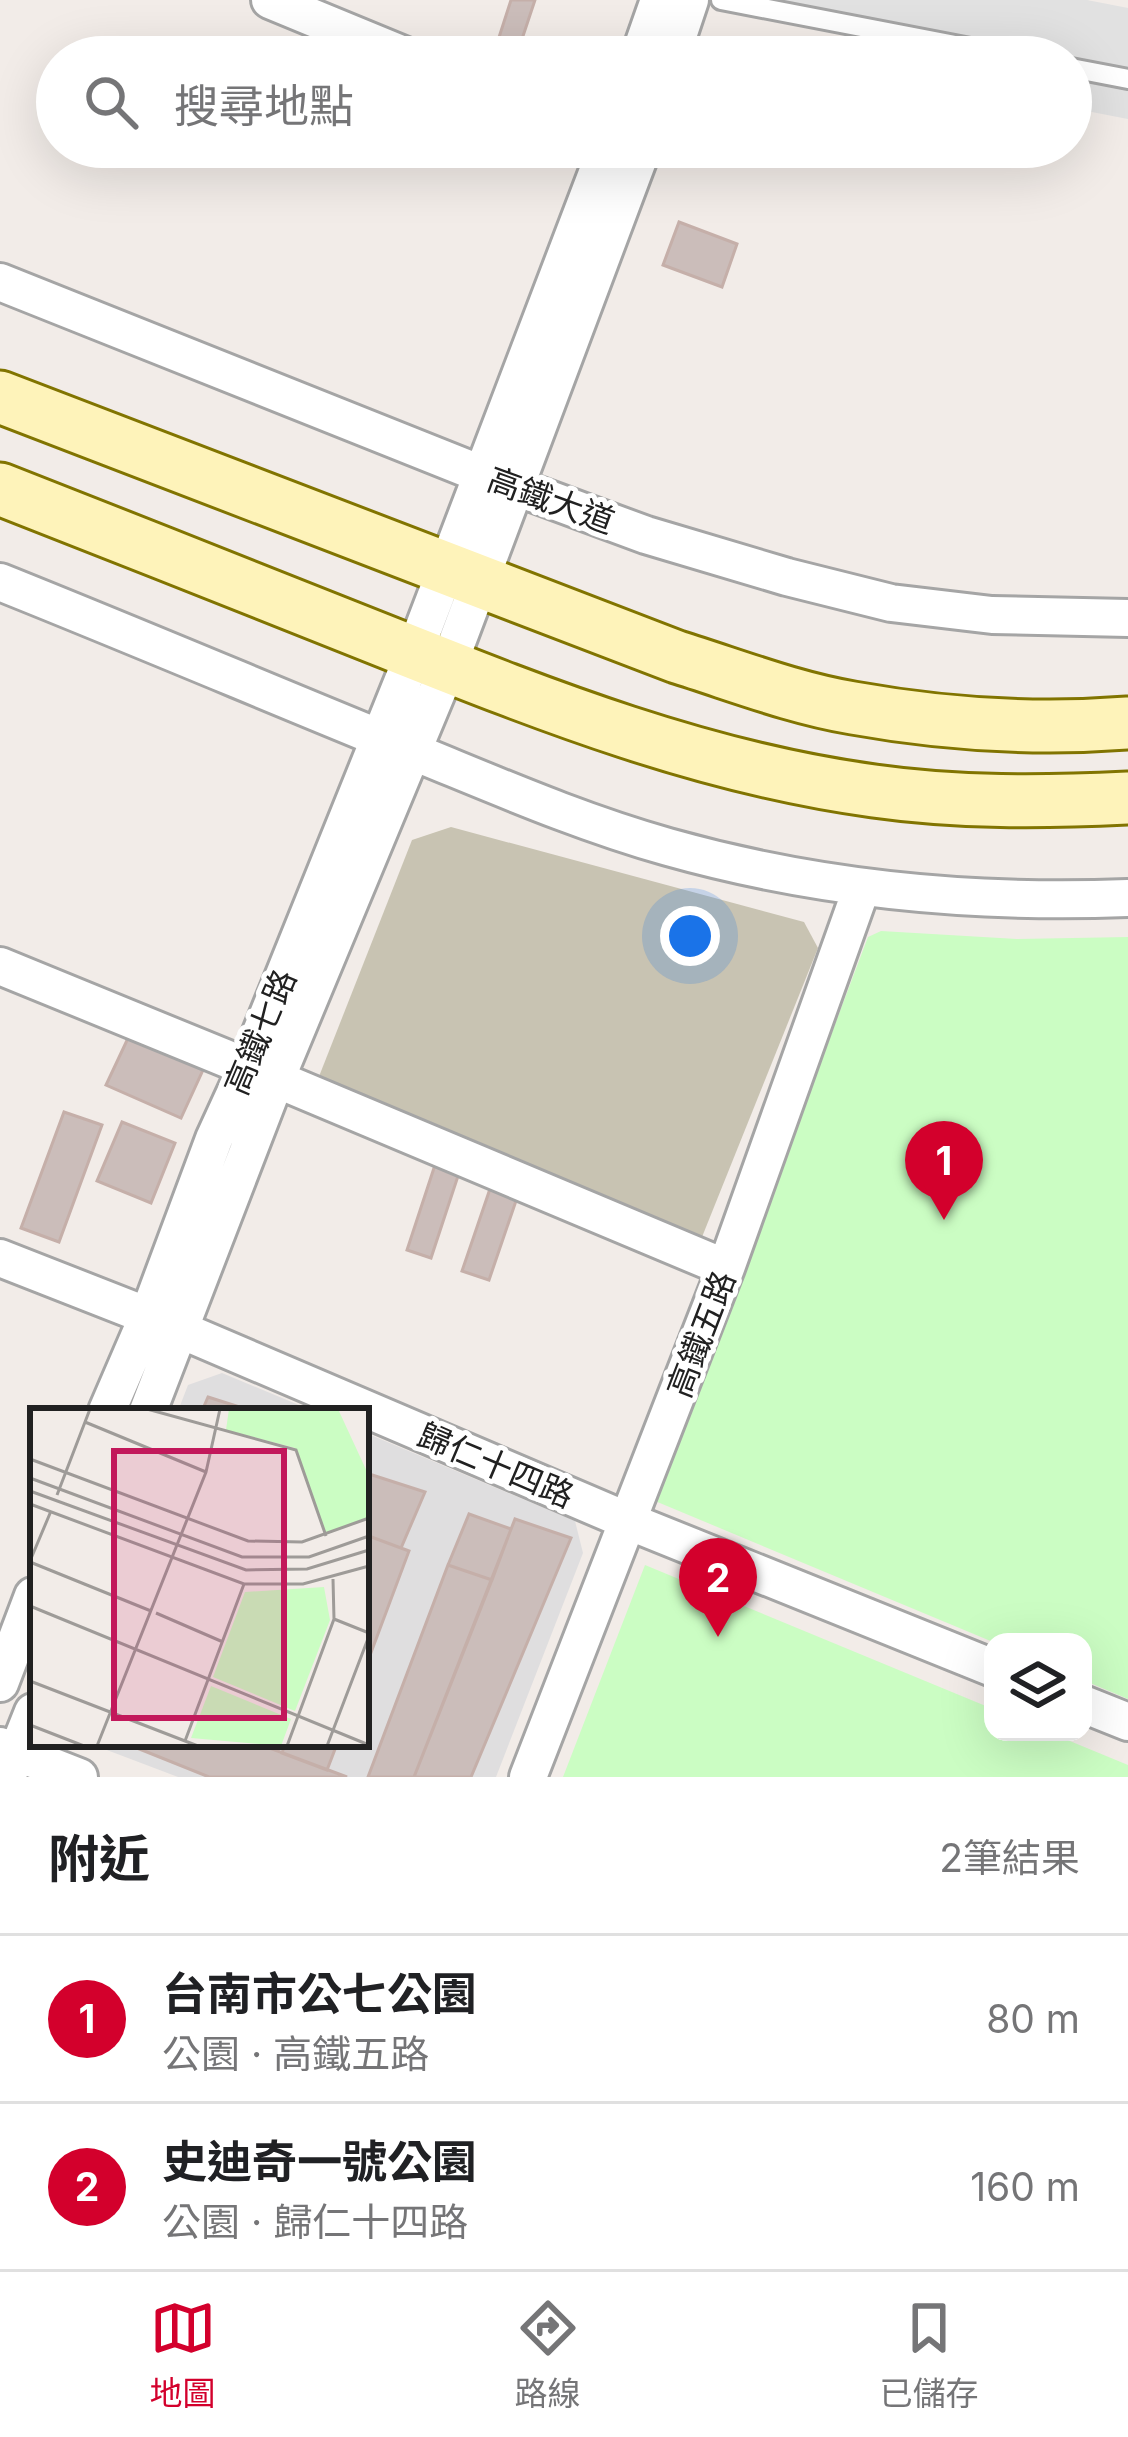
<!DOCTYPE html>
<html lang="zh-TW">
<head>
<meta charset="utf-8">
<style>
	:root { --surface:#fff; --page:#f2f2f2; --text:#202124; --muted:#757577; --line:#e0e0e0; --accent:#d3002c }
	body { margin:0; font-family:Inter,"Noto Sans TC",sans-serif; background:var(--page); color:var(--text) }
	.controls { position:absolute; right:36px; bottom:36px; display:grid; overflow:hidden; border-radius:24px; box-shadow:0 12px 48px #0002 }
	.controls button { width:108px; height:108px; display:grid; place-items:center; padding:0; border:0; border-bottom:3px solid var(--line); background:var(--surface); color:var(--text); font:60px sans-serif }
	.you { position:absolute; left:690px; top:936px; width:42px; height:42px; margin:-30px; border:9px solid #fff; border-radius:50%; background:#1a73e8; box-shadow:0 0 0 18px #1a73e833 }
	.badge { display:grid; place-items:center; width:78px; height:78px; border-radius:50%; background:var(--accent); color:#fff; font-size:39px; font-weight:700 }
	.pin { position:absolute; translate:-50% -99px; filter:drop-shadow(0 3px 6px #0008) }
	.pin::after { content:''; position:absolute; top:63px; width:42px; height:36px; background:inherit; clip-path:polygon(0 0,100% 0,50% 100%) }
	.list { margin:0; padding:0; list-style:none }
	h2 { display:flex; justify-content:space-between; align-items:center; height:156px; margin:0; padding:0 48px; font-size:51px }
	h2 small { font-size:39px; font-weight:400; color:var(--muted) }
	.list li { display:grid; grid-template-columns:78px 1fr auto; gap:36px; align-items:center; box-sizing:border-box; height:168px; padding:0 48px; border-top:3px solid var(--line) }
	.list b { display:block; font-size:45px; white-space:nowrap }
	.list p { margin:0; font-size:39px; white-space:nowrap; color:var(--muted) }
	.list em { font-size:39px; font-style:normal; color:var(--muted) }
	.icon { flex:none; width:66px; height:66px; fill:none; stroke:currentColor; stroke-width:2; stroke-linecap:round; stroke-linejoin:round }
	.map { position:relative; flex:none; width:1128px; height:1777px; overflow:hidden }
	.search { position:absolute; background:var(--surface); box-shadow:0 12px 48px #0002; left:36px; right:36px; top:36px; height:132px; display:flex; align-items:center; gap:30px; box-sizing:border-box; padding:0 42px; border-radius:66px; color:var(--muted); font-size:45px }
	.sheet { height:492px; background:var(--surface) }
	nav { display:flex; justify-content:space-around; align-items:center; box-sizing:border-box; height:168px; border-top:3px solid var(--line); background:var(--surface); font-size:33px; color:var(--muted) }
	nav a { display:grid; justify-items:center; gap:6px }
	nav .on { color:var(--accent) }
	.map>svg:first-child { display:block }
	.residential { fill:#dfdedf }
	.construction { fill:#c8c3b2 }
	.park { fill:#cbfdc3 }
	.parking { fill:#e1e1e1 }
	.building { fill:#cbbdba; stroke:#c5afa9; stroke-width:3 }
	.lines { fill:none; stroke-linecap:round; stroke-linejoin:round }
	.lane-casing { stroke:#a5a5a5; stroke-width:24 }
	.street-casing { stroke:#a5a5a5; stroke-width:42 }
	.secondary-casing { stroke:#817400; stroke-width:57 }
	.lane { stroke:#fff; stroke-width:18 }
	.street { stroke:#fff; stroke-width:36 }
	.secondary { stroke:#fef3ba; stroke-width:51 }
	.labels { text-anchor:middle; stroke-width:10; stroke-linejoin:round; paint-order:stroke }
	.street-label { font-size:33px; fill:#212121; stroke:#fff }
	.inset-road { fill:none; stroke:#9e9b98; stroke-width:3 }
	.view { fill:#c2185b; fill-opacity:0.15; stroke:#c2185b; stroke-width:6 }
	.inset-edge { fill:none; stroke:#212121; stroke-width:6 }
</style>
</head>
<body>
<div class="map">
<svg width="1128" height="1777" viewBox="0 0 1128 1777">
	<rect width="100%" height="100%" fill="#f2ece8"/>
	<!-- residential -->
	<path class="residential" d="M222 1373 313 1411H178L188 1385Z
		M366 1433 575 1521 583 1553 496 1777H178L91 1744H366Z"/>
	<!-- construction -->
	<path class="construction" d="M451 827 804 922 818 948 702 1237 318 1079 412 840Z"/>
	<!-- park -->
	<path class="park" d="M881 931 1017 939 1128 937V1699L1083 1680V1642H993L655 1501 868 937Z
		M645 1565 993 1709V1732H1048L1128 1765V1777H563Z"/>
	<!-- parking -->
	<path class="parking" d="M719 0H1087L1128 8V119L1071 108V57H949L718 7Z"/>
	<!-- building -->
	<path class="building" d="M511 0H535L516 57H497L493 56Z
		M679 222 737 244 722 287 663 265Z
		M129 1036 203 1070 181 1118 106 1085Z
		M64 1112 102 1125 59 1242 21 1228Z
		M122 1122 175 1143 151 1203 97 1181Z
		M435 1165 459 1173 431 1258 407 1250Z
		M491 1186 518 1195 489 1280 462 1271Z
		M208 1397 252 1411H202Z
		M366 1473 425 1492 401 1548 366 1535Z
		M469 1514 511 1529 492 1580 448 1565Z
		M515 1519 571 1538 471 1777H414Z
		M366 1535 409 1551 366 1666Z
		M448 1565 492 1580 414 1777H368Z
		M127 1744H259L347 1777H209Z
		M285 1744H337L327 1770 282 1753Z"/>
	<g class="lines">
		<!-- lane casing -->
		<g class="lane-casing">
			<path id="lane" d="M721 0 1017 57
				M1071 68 1128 79"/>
		</g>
		<!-- street casing -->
		<g class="street-casing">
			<path id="street" d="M270 0 408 57
				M639 57 659 0
				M671 57 690 0
				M0 282 481 474 646 535 787 577 891 603 992 615 1128 618
				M0 582C135 636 269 693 404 748 493 784 576 821 668 847 817 889 974 904 1128 898
				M0 966 247 1067
				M276 1079 726 1268
				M0 1258 148 1316 628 1521 993 1668
				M107 1411 148 1316 214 1139 247 1067 414 653 607 147
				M148 1411 276 1079 448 666 643 147
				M0 1683 33 1596
				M1083 1704 1128 1722
				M0 1746 79 1777
				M7 1777 33 1712
				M528 1777 726 1268 862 887"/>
		</g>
		<!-- secondary casing -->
		<g class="secondary-casing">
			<path id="secondary" d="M0 397 677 657C735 675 793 698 853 708 942 724 1038 730 1128 723
				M0 489C130 540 259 591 389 643 547 706 704 768 874 791 958 803 1044 802 1128 798"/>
		</g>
		<!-- lane -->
		<use href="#lane" class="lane"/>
		<!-- street -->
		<use href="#street" class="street"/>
		<!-- secondary -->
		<use href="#secondary" class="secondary"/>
	</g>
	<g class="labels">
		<!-- street labels -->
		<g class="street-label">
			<text transform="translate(551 500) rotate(20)" y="12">高鐵大道</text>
			<text transform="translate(260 1032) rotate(-67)" y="12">高鐵七路</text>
			<text transform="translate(701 1334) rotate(-69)" y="12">高鐵五路</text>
			<text transform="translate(496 1465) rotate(23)" y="12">歸仁十四路</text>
		</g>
	</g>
	<!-- overview -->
	<g transform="translate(30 1408)">
		<rect width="339" height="339" fill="#f2ece8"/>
		<path d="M199 1H308L339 68V110L295 127 265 40 196 22ZM294 179 300 212 265 303 183 269 215 184ZM181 278 261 311 251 338 161 330Z" fill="#cbfdc3"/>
		<path class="inset-road" d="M117 1 266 42 296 128M55 14 176 64M0 51 218 133 272 134 339 110M0 70 212 149H279L339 128M0 83 216 162 277 161 339 142M27 87 60 1M0 96 214 176H273L339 158M0 153 21 103M0 154 121 203M0 198 339 337M126 205 193 234M304 211 339 225M0 273 168 338M0 317 54 338M155 333 214 176M67 338 176 64 190 1M257 338 304 211 303 171M297 338 339 228"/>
		<path class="view" d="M84 43H254V310H84Z"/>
		<rect width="339" height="339" class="inset-edge"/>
	</g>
</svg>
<div class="controls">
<button><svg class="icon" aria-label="layers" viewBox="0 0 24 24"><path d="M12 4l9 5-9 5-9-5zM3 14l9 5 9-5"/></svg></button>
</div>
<div class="you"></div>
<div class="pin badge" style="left:944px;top:1220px">1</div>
<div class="pin badge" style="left:718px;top:1637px">2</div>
<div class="search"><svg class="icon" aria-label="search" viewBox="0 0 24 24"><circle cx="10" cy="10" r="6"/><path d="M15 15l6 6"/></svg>搜尋地點</div>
</div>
<section class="sheet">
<h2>附近<small>2筆結果</small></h2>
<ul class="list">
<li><span class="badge">1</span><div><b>台南市公七公園</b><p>公園 · 高鐵五路</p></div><em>80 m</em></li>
<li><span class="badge">2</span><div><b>史迪奇一號公園</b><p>公園 · 歸仁十四路</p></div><em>160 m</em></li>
</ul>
</section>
<nav>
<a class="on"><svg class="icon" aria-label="map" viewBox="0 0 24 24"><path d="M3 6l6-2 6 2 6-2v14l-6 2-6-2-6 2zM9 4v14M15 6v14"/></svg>地圖</a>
<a><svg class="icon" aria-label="directions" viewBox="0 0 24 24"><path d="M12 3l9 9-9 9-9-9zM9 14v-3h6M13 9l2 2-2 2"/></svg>路線</a>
<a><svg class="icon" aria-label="saved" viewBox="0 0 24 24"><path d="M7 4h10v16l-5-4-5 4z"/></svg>已儲存</a>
</nav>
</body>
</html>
